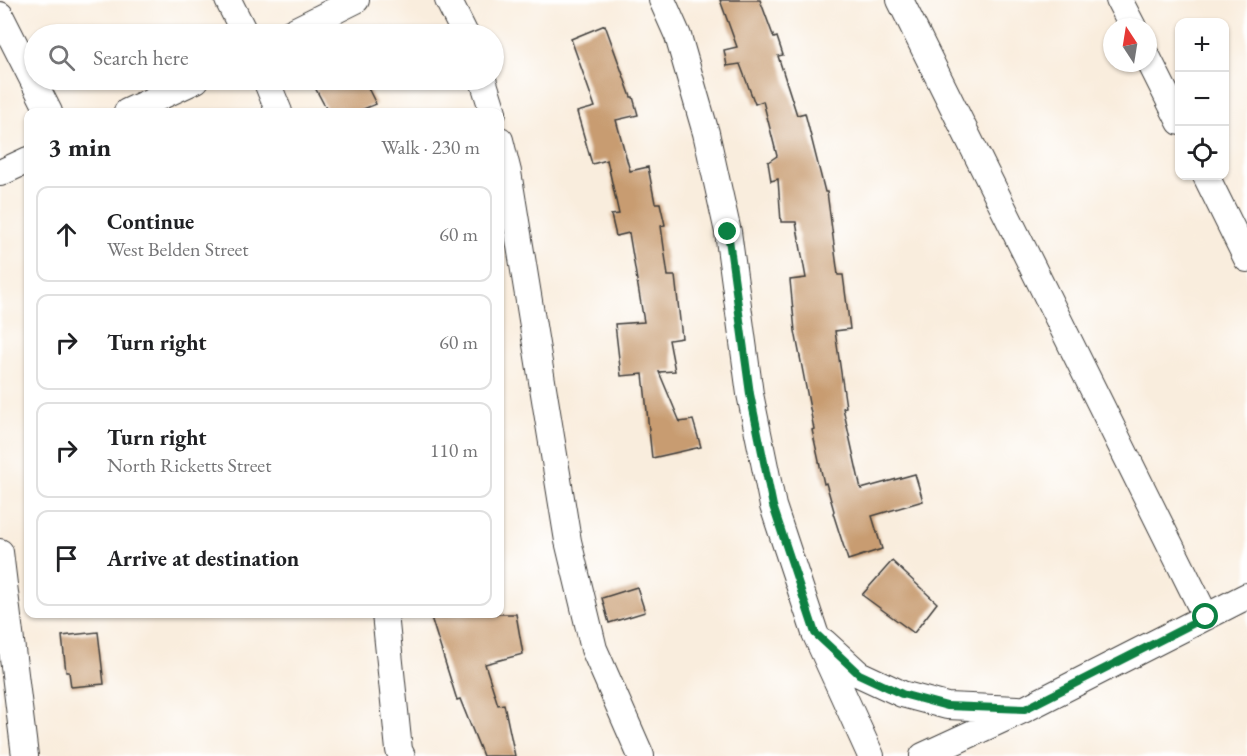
<!DOCTYPE html>
<html lang="en">
<head>
<meta charset="utf-8">
<style>
	:root { --surface:#fff; --page:#f6f6f6; --text:#202124; --muted:#757577; --line:#e0e0e0 }
	body { margin:0; font-family:"EB Garamond",serif; background:var(--page); color:var(--text) }
	.controls { position:absolute; right:18px; top:18px; display:grid; overflow:hidden; border-radius:12px; box-shadow:0 2px 4px #0004 }
	.controls button { width:54px; height:54px; display:grid; place-items:center; padding:0; border:0; border-bottom:2px solid var(--line); background:var(--surface); color:var(--text); font:30px sans-serif }
	.compass { position:absolute; left:1103px; top:18px; width:54px; height:54px; border-radius:50%; background:var(--surface); box-shadow:0 2px 4px #0004; rotate:348deg }
	.stop { position:absolute; width:18px; height:18px; margin:-14px; border:4px solid #0b8043; border-radius:50%; background:#fff }
	.stop.end { background:#0b8043; border-color:#fff; box-shadow:0 2px 6px #0008 }
	.list { margin:0; padding:0; list-style:none }
	h2 { display:flex; justify-content:space-between; align-items:center; height:78px; margin:0; padding:0 24px; font-size:26px }
	h2 small { font-size:20px; font-weight:400; color:var(--muted) }
	.list li { display:grid; grid-template-columns:39px 1fr auto; gap:18px; align-items:center; box-sizing:border-box; height:96px; margin:0 12px 12px; padding:0 12px; border:2px solid var(--line); border-radius:12px }
	.list b { display:block; font-size:22px; white-space:nowrap }
	.list p { margin:0; font-size:20px; white-space:nowrap; color:var(--muted) }
	.list em { font-size:20px; font-style:normal; color:var(--muted) }
	.icon { flex:none; width:33px; height:33px; fill:none; stroke:currentColor; stroke-width:2; stroke-linecap:round; stroke-linejoin:round }
	.map { position:relative; flex:none; width:1247px; height:756px; overflow:hidden }
	.search { position:absolute; background:var(--surface); box-shadow:0 2px 4px #0004; left:24px; top:24px; width:480px; height:66px; display:flex; align-items:center; gap:15px; box-sizing:border-box; padding:0 21px; border-radius:33px; color:var(--muted); font-size:22px }
	.panel { position:absolute; background:var(--surface); box-shadow:0 2px 4px #0004; left:24px; top:108px; width:480px; height:510px; border-radius:12px }
	.map>svg:first-child { display:block }
	.building { fill:#c89c71 }
	.lines { fill:none; stroke-linecap:round; stroke-linejoin:round }
	.minor-casing { stroke:#3d3b39; stroke-width:28 }
	.minor { stroke:#fff; stroke-width:26 }
	.route { stroke:#0b8043; stroke-width:8 }
</style>
</head>
<body>
<div class="map">
<svg width="1247" height="756" viewBox="0 0 1247 756">
	<rect width="100%" height="100%" fill="#fff"/>
	<filter id="ink" filterUnits="userSpaceOnUse"><feTurbulence type="fractalNoise" baseFrequency=".0167" numOctaves="2"/><feDisplacementMap in="SourceGraphic" scale="12" xChannelSelector="R" yChannelSelector="G"/><feConvolveMatrix kernelMatrix="1 2 1 2 8 2 1 2 1" color-interpolation-filters="sRGB"/></filter>
	<filter id="wash" filterUnits="userSpaceOnUse"><feTurbulence type="fractalNoise" baseFrequency=".008" numOctaves="4" result="noise"/><feDisplacementMap in="SourceGraphic" scale="24" xChannelSelector="R" yChannelSelector="G"/><feGaussianBlur stdDeviation="1.35" result="paint"/><feColorMatrix in="noise" values="0 0 0 0 0 0 0 0 0 0 0 0 0 0 0 0 0 1.4 0 .05"/><feComposite in="paint" operator="in"/></filter>
	<g filter="url(#wash)">
		<rect width="100%" height="100%" fill="#f9eddd"/>
		<g id="blocks">
			<!-- building -->
			<path class="building" d="M720 0H760L774 38 777 37 783 55 778 56 797 115 805 113 825 192H827L838 275H843L850 329 835 331 846 407 843 408 861 489 915 474 923 501 872 516 882 549 848 560 833 513 834 511 826 483 824 484 812 430 814 429 795 331 790 280 806 278 796 222H781L778 179 771 181 768 162 777 156 763 101 755 104 740 64 727 66 724 50 737 47Z
				M605 25 631 97H633L638 115 616 120 630 171 648 167 655 203H660L665 225 661 226 668 276H675L682 338 669 340 675 371 659 372 680 422 693 420 701 447 652 458 643 374 621 376 615 324 644 322 629 233 616 236 611 215 619 214 607 160 592 164 577 112 595 107 571 39Z
				M311 80H364L376 104 356 112H328Z
				M892 561 937 603 914 633 862 595Z
				M637 587 645 612 609 623 602 598Z
				M430 614H516L523 654 485 664 498 705 504 704 515 756H483L460 699 457 700Z
				M98 632 104 684 71 687 69 672H66L62 636Z"/>
		</g>
	</g>
	<g filter="url(#ink)">
		<use href="#blocks" fill-opacity="0" stroke="#3d3b39" stroke-width="1.5"/>
		<g class="lines">
			<!-- minor casing -->
			<g class="minor-casing">
				<path id="minor" d="M228 0 245 34
					M448 0 465 34
					M662 0 678 36 706 133 728 232 750 394 773 506 815 633 871 756
					M900 0 1206 617
					M1119 0 1133 27
					M0 15 49 112
					M288 34 356 0
					M1148 58 1180 122
					M266 80 279 112
					M483 80 493 112
					M127 112 196 80
					M500 140 508 172 568 541 594 649 641 756
					M0 173 28 160
					M1206 176 1247 259
					M0 552 25 756
					M385 614 399 750 402 756
					M824 642 859 674 902 694 947 706 1018 709
					M923 756 1025 709 1247 596"/>
			</g>
			<!-- minor -->
			<use href="#minor" class="minor"/>
		</g>
	</g>
	<g class="lines" filter="url(#ink)">
		<!-- route -->
		<path class="route" d="M728 232 750 394 773 506 815 633 859 674 902 694 947 706 1025 709 1206 617"/>
	</g>
</svg>
<div class="controls">
<button>+</button>
<button>−</button>
<button><svg class="icon" aria-label="locate" viewBox="0 0 24 24"><circle cx="12" cy="12" r="6"/><path d="M12 2v4M12 18v4M2 12h4M18 12h4"/></svg></button>
</div>
<svg class="compass" viewBox="-18 -18 36 36"><path d="M0-13l5 13h-10z" fill="#e53935"/><path d="M0 13l5-13h-10z" fill="#757577"/></svg>
<div class="stop" style="left:1206px;top:617px"></div>
<div class="stop end" style="left:728px;top:232px"></div>
<div class="search"><svg class="icon" aria-label="search" viewBox="0 0 24 24"><circle cx="10" cy="10" r="6"/><path d="M15 15l6 6"/></svg>Search here</div>
<section class="panel">
<h2>3 min<small>Walk · 230 m</small></h2>
<ul class="list">
<li><svg class="icon" aria-label="ahead" viewBox="0 0 24 24"><path d="M12 20V5M6 11l6-6 6 6"/></svg><div><b>Continue</b><p>West Belden Street</p></div><em>60 m</em></li>
<li><svg class="icon" aria-label="right" viewBox="0 0 24 24"><path d="M7 20v-9h11M14 6l5 5-5 5"/></svg><div><b>Turn right</b></div><em>60 m</em></li>
<li><svg class="icon" aria-label="right" viewBox="0 0 24 24"><path d="M7 20v-9h11M14 6l5 5-5 5"/></svg><div><b>Turn right</b><p>North Ricketts Street</p></div><em>110 m</em></li>
<li><svg class="icon" aria-label="arrive" viewBox="0 0 24 24"><path d="M6 21V4h12l-3 4 3 4H6"/></svg><div><b>Arrive at destination</b></div></li>
</ul>
</section>
</div>
</body>
</html>
